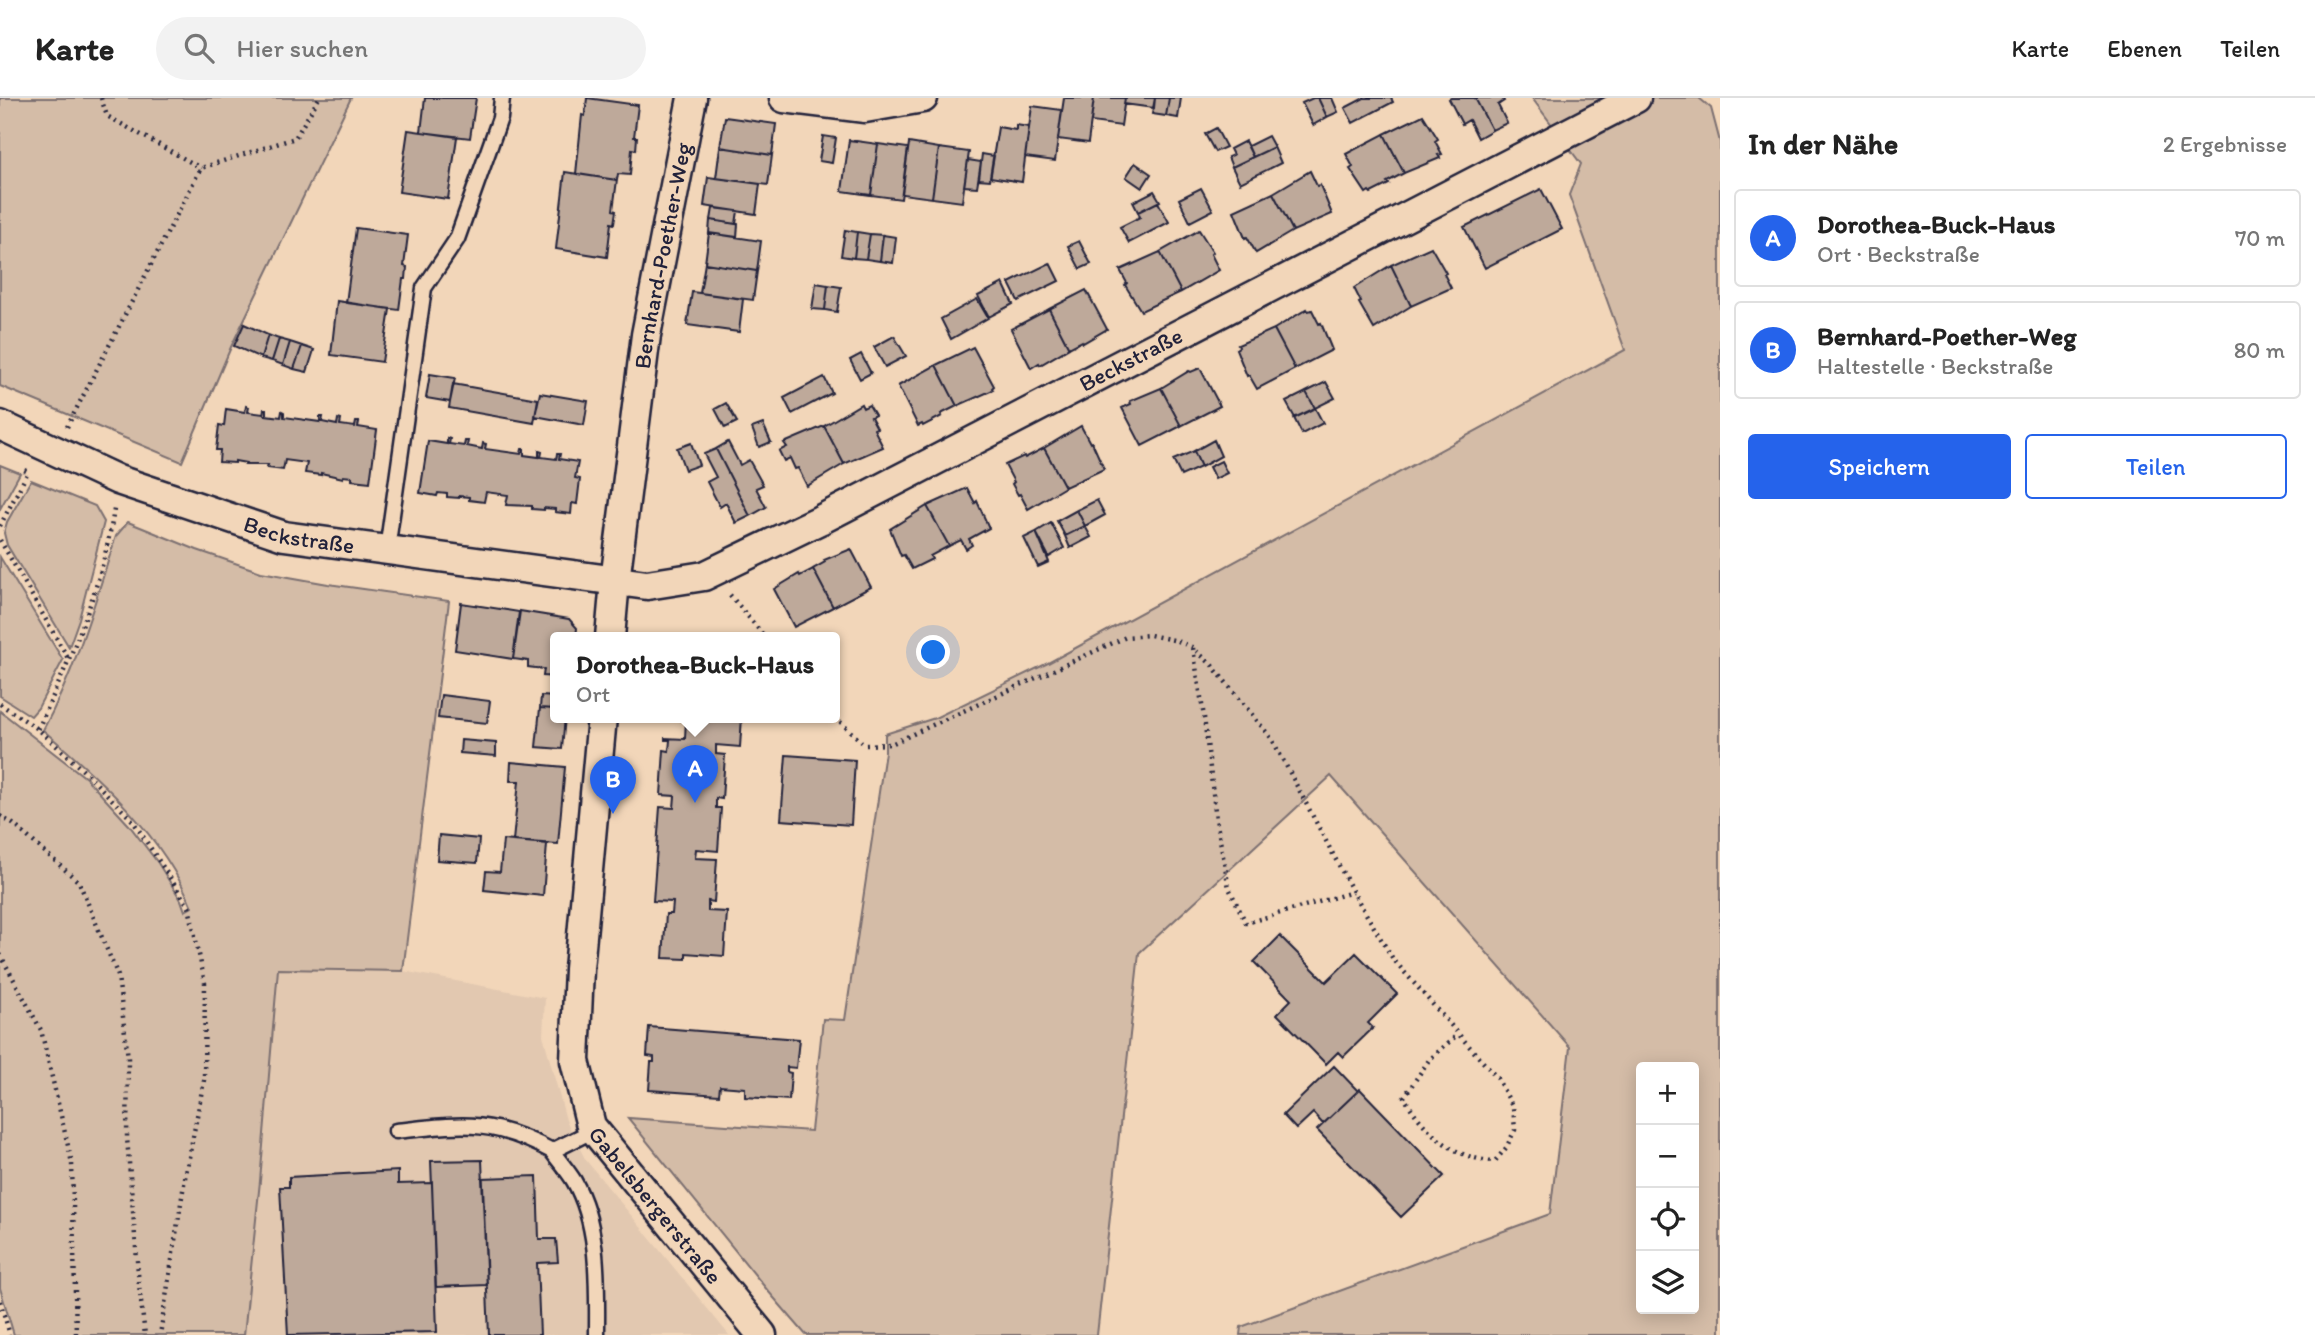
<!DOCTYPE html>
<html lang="de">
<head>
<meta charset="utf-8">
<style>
	:root { --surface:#fff; --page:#f2f2f2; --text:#222; --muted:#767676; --line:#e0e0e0; --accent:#2563eb }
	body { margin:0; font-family:Itim,sans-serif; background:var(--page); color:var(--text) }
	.controls { position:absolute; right:21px; bottom:21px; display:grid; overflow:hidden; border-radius:7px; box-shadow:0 4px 18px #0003 }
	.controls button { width:63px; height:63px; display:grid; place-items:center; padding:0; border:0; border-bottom:2px solid var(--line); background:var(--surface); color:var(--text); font:35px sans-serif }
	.you { position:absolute; left:934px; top:555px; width:24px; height:24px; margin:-18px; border:5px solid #fff; border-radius:50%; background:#1a73e8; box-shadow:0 0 0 10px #1a73e833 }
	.badge { display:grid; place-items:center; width:46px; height:46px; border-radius:50%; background:var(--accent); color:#fff; font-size:23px; font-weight:700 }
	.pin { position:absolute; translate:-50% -58px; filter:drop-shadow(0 2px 4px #0008) }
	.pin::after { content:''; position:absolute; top:37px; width:24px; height:21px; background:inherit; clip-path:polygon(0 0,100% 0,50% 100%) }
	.popup { position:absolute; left:550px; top:534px; width:290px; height:91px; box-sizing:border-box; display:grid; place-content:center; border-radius:7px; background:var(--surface); filter:drop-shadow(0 2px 5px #0005); font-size:23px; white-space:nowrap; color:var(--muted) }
	.popup b { font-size:26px; color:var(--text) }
	.popup::after { content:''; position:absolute; left:50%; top:100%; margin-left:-14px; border:14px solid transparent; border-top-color:var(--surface) }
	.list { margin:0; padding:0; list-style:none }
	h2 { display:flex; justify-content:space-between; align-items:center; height:91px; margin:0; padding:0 28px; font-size:30px }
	h2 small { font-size:23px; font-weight:400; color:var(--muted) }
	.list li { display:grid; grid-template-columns:46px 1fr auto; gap:21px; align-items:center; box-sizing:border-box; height:98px; margin:0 14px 14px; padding:0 14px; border:2px solid var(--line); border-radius:7px }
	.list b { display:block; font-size:26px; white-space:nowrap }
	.list p { margin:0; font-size:23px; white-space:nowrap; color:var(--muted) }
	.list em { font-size:23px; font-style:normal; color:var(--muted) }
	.actions { display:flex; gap:14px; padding:21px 28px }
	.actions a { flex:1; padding:16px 0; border:2px solid var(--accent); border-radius:7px; text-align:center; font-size:24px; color:var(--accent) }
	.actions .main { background:var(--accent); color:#fff }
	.icon { flex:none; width:38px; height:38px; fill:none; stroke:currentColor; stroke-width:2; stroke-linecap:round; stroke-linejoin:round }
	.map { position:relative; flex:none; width:1720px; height:1237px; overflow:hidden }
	header { display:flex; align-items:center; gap:42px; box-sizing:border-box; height:98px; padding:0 35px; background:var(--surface); border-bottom:2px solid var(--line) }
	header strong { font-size:33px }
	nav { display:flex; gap:38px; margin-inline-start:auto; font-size:24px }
	.search { width:490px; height:63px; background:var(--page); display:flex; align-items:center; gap:18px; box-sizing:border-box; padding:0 24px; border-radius:38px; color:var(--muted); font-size:26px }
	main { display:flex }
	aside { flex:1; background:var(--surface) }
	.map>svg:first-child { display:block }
	.built { fill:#e2c8b0 }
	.green { fill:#d4bca7; stroke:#7b6f71; stroke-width:2; fill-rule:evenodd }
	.building { fill:#bea99a; stroke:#22223b; stroke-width:2 }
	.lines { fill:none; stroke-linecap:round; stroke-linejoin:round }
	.lane-casing { stroke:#22223b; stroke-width:19 }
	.street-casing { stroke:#22223b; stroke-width:33 }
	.path { stroke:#22223b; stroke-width:4.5; stroke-dasharray:2 5; stroke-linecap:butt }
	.lane { stroke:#f2d6b9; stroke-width:14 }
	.street { stroke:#f2d6b9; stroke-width:28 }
	.labels { text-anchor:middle; stroke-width:6; stroke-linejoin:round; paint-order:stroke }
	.street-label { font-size:23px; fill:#22223b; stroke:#f2d6b9 }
</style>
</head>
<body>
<header>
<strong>Karte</strong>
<div class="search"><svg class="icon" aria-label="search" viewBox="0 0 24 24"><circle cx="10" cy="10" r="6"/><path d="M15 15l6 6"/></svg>Hier suchen</div>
<nav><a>Karte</a><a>Ebenen</a><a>Teilen</a></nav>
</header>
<main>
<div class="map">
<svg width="1720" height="1237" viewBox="0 0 1720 1237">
	<rect width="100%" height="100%" fill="#f2d6b9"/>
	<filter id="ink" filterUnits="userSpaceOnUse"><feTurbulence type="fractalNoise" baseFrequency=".0143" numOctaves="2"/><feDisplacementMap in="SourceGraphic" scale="14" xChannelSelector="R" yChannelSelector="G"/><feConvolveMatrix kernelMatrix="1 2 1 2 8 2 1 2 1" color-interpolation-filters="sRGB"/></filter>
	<g filter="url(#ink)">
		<!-- built -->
		<path class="built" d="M278 871 403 873 545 900 543 937 566 1022 585 1061 729 1237H244L260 1083Z"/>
		<!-- green -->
		<path class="green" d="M0 0H351L231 249 182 364 0 288Z
			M1532 0H1699L1711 10 1720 44V1237H1240L1241 1229 1550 1116 1570 949 1331 678 1139 855 1097 1237H806L768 1193 628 1020 811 1033 823 921 845 922 885 654V636L935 620 1048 565 1625 252 1569 97 1581 66ZM1641 969H1694V1211H1641Z
			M0 367 20 375 0 411Z
			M31 382 95 408 104 424 79 521 69 549 7 447 4 435 7 424Z
			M128 424 197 452 261 474 328 486 449 503 403 873 278 871 260 1083 244 1237H14L0 1190V613L86 680 129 727 158 765 181 802 185 813 192 809C163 737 100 681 43 632 76 571 95 504 116 438Z
			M0 459 63 562 38 610 31 618 0 598Z"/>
		<!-- building -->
		<path class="building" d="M425 0H476L470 40 421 34Z
			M587 0 638 7 634 39H637L636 52 632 51 630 77 618 76 617 82 576 76 582 17 585 18Z
			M1064 0H1094L1088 45 1058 41Z
			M1094 0H1125L1121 28 1091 24Z
			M1125 0H1155L1154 10 1124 6Z
			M1155 0H1169L1166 18 1152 16Z
			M1169 0H1181L1178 20 1166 18Z
			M1313 0H1318L1327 19 1313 27 1302 5Z
			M1318 0H1332L1338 14 1327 19Z
			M1364 0H1391L1393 4 1353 25 1345 10Z
			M1451 0H1475L1492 32 1478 40 1469 22 1462 26 1449 1Z
			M1475 0H1502L1504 3 1498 7 1507 25 1492 32Z
			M1032 8 1062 12 1055 63 1025 59Z
			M1423 17 1438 41 1435 43 1442 56 1438 57 1440 60 1404 75 1384 36Z
			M725 19 776 26 772 57 720 49Z
			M1016 27 1029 29 1022 84 990 79 998 29 1016 32Z
			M1216 30 1226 49 1215 54 1205 36Z
			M408 32 457 39 448 101 399 94Z
			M1384 36 1404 75 1387 84 1389 86 1371 95 1369 93 1366 95 1350 71 1353 69 1346 56Z
			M823 38 836 40 832 65 819 63Z
			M1268 38 1274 49 1253 59 1248 48Z
			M849 42 878 46 871 97 842 93Z
			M1245 43 1253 59 1232 69 1228 59 1233 57 1230 51Z
			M909 45 939 50 932 100 902 96Z
			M878 46 908 50 901 101 871 97Z
			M720 49 772 57 768 87 716 80Z
			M1274 49 1281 65 1240 85 1232 69Z
			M939 50 969 54 962 104 932 100Z
			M982 56 994 58 990 82 979 81Z
			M968 62 981 64 977 89 964 88Z
			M1135 65 1151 76 1142 90 1126 79Z
			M1310 73 1317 88 1320 87 1332 116 1293 133 1273 95Z
			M565 74 617 82 613 112 616 113 614 126 611 125 607 159 556 151Z
			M708 79 760 86 756 116 704 108Z
			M1201 90 1213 112 1190 124 1179 101Z
			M1541 91 1562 131 1485 170 1464 129Z
			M1154 93 1160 103 1138 114 1133 104Z
			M1273 95 1293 133 1256 155 1247 139 1245 140 1234 113Z
			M1158 104 1169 124 1129 145 1120 129 1140 119 1138 114Z
			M713 110 738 113 736 126 711 122Z
			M710 122 738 126 737 139 709 135Z
			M356 130 408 137 404 168 407 169 406 181H403L399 212 346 205Z
			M845 132 857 134 854 160 841 158Z
			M1199 132 1213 154 1211 156 1219 172 1181 194 1160 154Z
			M857 134 870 136 866 161 854 160Z
			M709 135 761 143 757 173 705 165Z
			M870 136 883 137 880 163 866 161Z
			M883 137 896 139 893 165 880 163Z
			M1079 143 1091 166 1080 171 1068 148Z
			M1431 149 1446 175 1444 176 1451 190 1411 208 1391 167Z
			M1160 154 1181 194 1141 213 1125 187 1127 185 1120 172Z
			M705 165 757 173 753 202 700 195Z
			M1050 165 1059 183 1018 203 1009 185Z
			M1391 167 1411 208 1374 231 1359 205 1361 204 1354 190Z
			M816 185 828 187 825 212 812 211Z
			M1003 185 1013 206 989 219 978 198Z
			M828 187 841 189 837 214 825 212Z
			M1086 192 1107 231 1083 245 1082 243 1069 250 1049 211Z
			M692 194 743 201 739 234 687 227Z
			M977 201 988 220 951 241 941 221Z
			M337 203 390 211 382 264 331 257Z
			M1049 211 1069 250 1040 267 1039 265 1031 270 1011 231Z
			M1307 211 1308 213 1312 212 1319 226 1321 225 1332 252 1295 271 1274 231Z
			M244 226 268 237 261 260 234 248Z
			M1274 231 1295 271 1257 291 1249 277 1247 278 1236 251 1239 249 1238 247Z
			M268 237 279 241 272 263 261 260Z
			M894 238 906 258 885 269 874 249Z
			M279 241 290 244 283 267 272 263Z
			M290 244 302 248 294 271 283 267Z
			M302 248 314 252 307 274 294 271Z
			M973 249 994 288 992 290 993 292 957 308 936 267Z
			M861 256 871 275 860 281 850 262Z
			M936 267 957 308 941 316 942 318 923 328 922 326 918 328 898 288Z
			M1200 270 1220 308 1181 328 1161 290 1189 273 1191 274Z
			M430 276 455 280 450 304 426 300Z
			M824 279 832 295 792 316 784 300Z
			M1326 284 1335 300 1315 310 1306 294Z
			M453 286 538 301 534 325 449 310Z
			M1161 290 1181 328 1142 348 1122 310 1131 306 1130 303Z
			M1306 294 1315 310 1295 320 1286 304Z
			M540 295 588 303 584 327 535 318Z
			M726 305 737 324 725 330 715 311Z
			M861 306 863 310 869 307 875 317 871 319 877 330 874 331 883 349 844 366 824 328Z
			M246 308 249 309 248 314 263 316 264 311H266V317L281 319 282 313 284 314V319L320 324V319H323L322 324 337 327 338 321 341 322 340 327 355 329 356 324H359L358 329 377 332 370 384 352 382V379L343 378V380L321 375V377L305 375 307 365 285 362 283 372 267 370 268 367H245L246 365 235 363V365L219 364 220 352H216L219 327 224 328 226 311 245 314Z
			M1315 310 1323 325 1302 336 1294 320Z
			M763 326 771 344 759 349 752 330Z
			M824 328 844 366 807 388 798 370 795 371 790 360 784 363 779 353 787 349 784 345Z
			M1081 328 1090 345 1092 344 1104 371 1065 389 1044 350Z
			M447 340 450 341 449 346 464 348 465 343H468L467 348 482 351 483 345 486 346 485 351 521 356 522 351H524V357L539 359V353L542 354 541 359 556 361 557 356H560L559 361 578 364 575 380 580 381 577 406 572 405 571 416 555 414V411L544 410V412L532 411V408L506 407 508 397 486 394 484 404 469 402V399L459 398V400L447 399V396L438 395 437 398 420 395 428 343 447 346Z
			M1214 342 1221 358 1201 369 1194 353Z
			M728 344 740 367 749 362 763 387 756 390 766 409 750 418 716 351Z
			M691 345 699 367 685 372 677 350Z
			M1044 350 1065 389 1028 411 1020 396 1018 397 1012 386 1014 384 1005 367 1024 358 1025 360Z
			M716 351 750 418 736 425 726 405 720 409 707 384 716 379 704 356Z
			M1194 353 1201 369 1181 378 1173 362Z
			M1221 363 1227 375 1215 381 1209 369Z
			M967 390 975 405 977 403 989 430 969 441 972 447 966 451 961 442 949 448 927 408Z
			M1097 402 1105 417 1085 428 1077 412Z
			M927 408 949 448 930 458 932 461 912 471 904 457 901 458 890 431Z
			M1077 412 1085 428 1065 438 1057 423Z
			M1051 425 1064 450 1049 459 1036 434Z
			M1085 428 1091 439 1070 450 1065 438Z
			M1036 434 1049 464 1038 469 1024 440Z
			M851 451 871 489 833 509 813 471 825 464 824 462Z
			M813 471 833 509 794 529 774 491 799 476 800 478Z
			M461 505 519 514 513 561 455 552Z
			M520 513 569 521 577 530 576 539H555V579L543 578 544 571 528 569V563L513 561Z
			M441 597 490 603 487 625 438 620Z
			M541 598 555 599V611L540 610Z
			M540 610 555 611V619H565L562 651 536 649Z
			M681 619H742L740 649 716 647V656L725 657 722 701 716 700V710H721L718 753 696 751 695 760 717 761 714 804 708 803V813L727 814 724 858 686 855V861L663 860 666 816H672L673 804 653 803 660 709 674 710 675 698 661 697 664 652 669 653 670 642H665V640L685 641 686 621Z
			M461 642 496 645V658L460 655Z
			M786 657 855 662 851 727 781 722Z
			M511 664 565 669 558 746 513 743 519 683H510Z
			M439 737 479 741 477 765 437 762Z
			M503 742 547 746 543 798 484 792 486 773 500 774Z
			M1280 838 1326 884 1356 855 1397 896 1368 925 1373 930 1343 959 1338 954 1326 966 1277 916 1291 902 1254 864Z
			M649 929 799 941 796 970 787 969V974L791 975 789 1002 745 999V990L720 988 719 997 649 992 651 964H654V959L647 958Z
			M1334 968 1358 993 1323 1026 1313 1015 1296 1031 1283 1017Z
			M1360 991 1444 1078 1401 1119 1317 1032Z
			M482 1062 487 1187 436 1189 431 1063Z
			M398 1073V1086L432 1085 437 1234 288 1237 280 1089H289V1079Z
			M537 1078 539 1141H556L558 1164 537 1165 540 1237H489L482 1080Z"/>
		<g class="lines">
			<!-- lane casing -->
			<g class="lane-casing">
				<path id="lane" d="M387 452 424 190 457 141 500 20 502 0
					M396 1033C462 1026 491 1020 552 1053L594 1032
					M552 1053C559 1063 568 1073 574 1083 600 1128 597 1187 597 1237"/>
			</g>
			<!-- street casing -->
			<g class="street-casing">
				<g id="street">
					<path d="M784 0 865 10 923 0"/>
					<path id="s1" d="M0 327 118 382 284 438 647 487 704 478 820 422 1636 0"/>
					<path id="s2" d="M610 539 615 483 646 237 692 0"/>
					<path id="s3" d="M602 619 579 871 575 963 591 1028 762 1237"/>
				</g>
			</g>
			<!-- path -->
			<path class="path" d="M101 0 107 18 201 70
				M67 329 201 70 295 40 319 0
				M0 428 28 374 24 372
				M0 442 69 562
				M730 497 765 539
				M1193 550 1204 619 1216 721 1229 790 1246 825 1353 794
				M0 606 38 631 89 678 133 723 189 809 205 885 204 982 185 1080 160 1237
				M835 619 865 647 891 646 1126 539 1150 537 1178 543 1192 549 1211 566 1272 641 1353 794 1393 861 1497 980 1513 1009 1515 1032 1506 1050 1495 1063C1454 1062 1423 1032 1404 999L1429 962 1458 936
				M38 631C70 561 103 488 114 411
				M0 718 13 726 79 784 118 878 128 960 127 1040 139 1187 145 1237
				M0 856 41 932 72 1065 76 1237
				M0 1203 10 1237"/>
			<!-- lane -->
			<use href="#lane" class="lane"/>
			<!-- street -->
			<use href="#street" class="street"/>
		</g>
	</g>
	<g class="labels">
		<!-- street labels -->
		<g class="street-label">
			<text dy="8" stroke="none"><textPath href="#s2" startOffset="385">Bernhard-Poether-Weg</textPath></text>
			<text dy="8" stroke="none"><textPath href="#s1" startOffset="1208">Beckstraße</textPath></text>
			<text dy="8" stroke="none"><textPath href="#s1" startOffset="320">Beckstraße</textPath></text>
			<text dy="8" stroke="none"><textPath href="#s3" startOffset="514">Gabelsbergerstraße</textPath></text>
		</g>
	</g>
</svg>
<div class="controls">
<button>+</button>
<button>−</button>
<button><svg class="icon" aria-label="locate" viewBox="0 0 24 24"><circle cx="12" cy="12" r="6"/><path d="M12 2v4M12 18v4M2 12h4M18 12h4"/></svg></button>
<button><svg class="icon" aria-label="layers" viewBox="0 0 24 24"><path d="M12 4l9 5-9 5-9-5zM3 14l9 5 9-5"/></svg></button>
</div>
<div class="you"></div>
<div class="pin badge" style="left:695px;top:705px">A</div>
<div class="popup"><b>Dorothea-Buck-Haus</b>Ort</div>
<div class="pin badge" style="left:613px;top:716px">B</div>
</div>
<aside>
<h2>In der Nähe<small>2 Ergebnisse</small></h2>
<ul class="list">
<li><span class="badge">A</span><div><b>Dorothea-Buck-Haus</b><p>Ort · Beckstraße</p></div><em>70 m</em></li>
<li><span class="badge">B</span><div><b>Bernhard-Poether-Weg</b><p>Haltestelle · Beckstraße</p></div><em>80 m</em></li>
</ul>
<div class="actions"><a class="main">Speichern</a><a>Teilen</a></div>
</aside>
</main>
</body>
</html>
